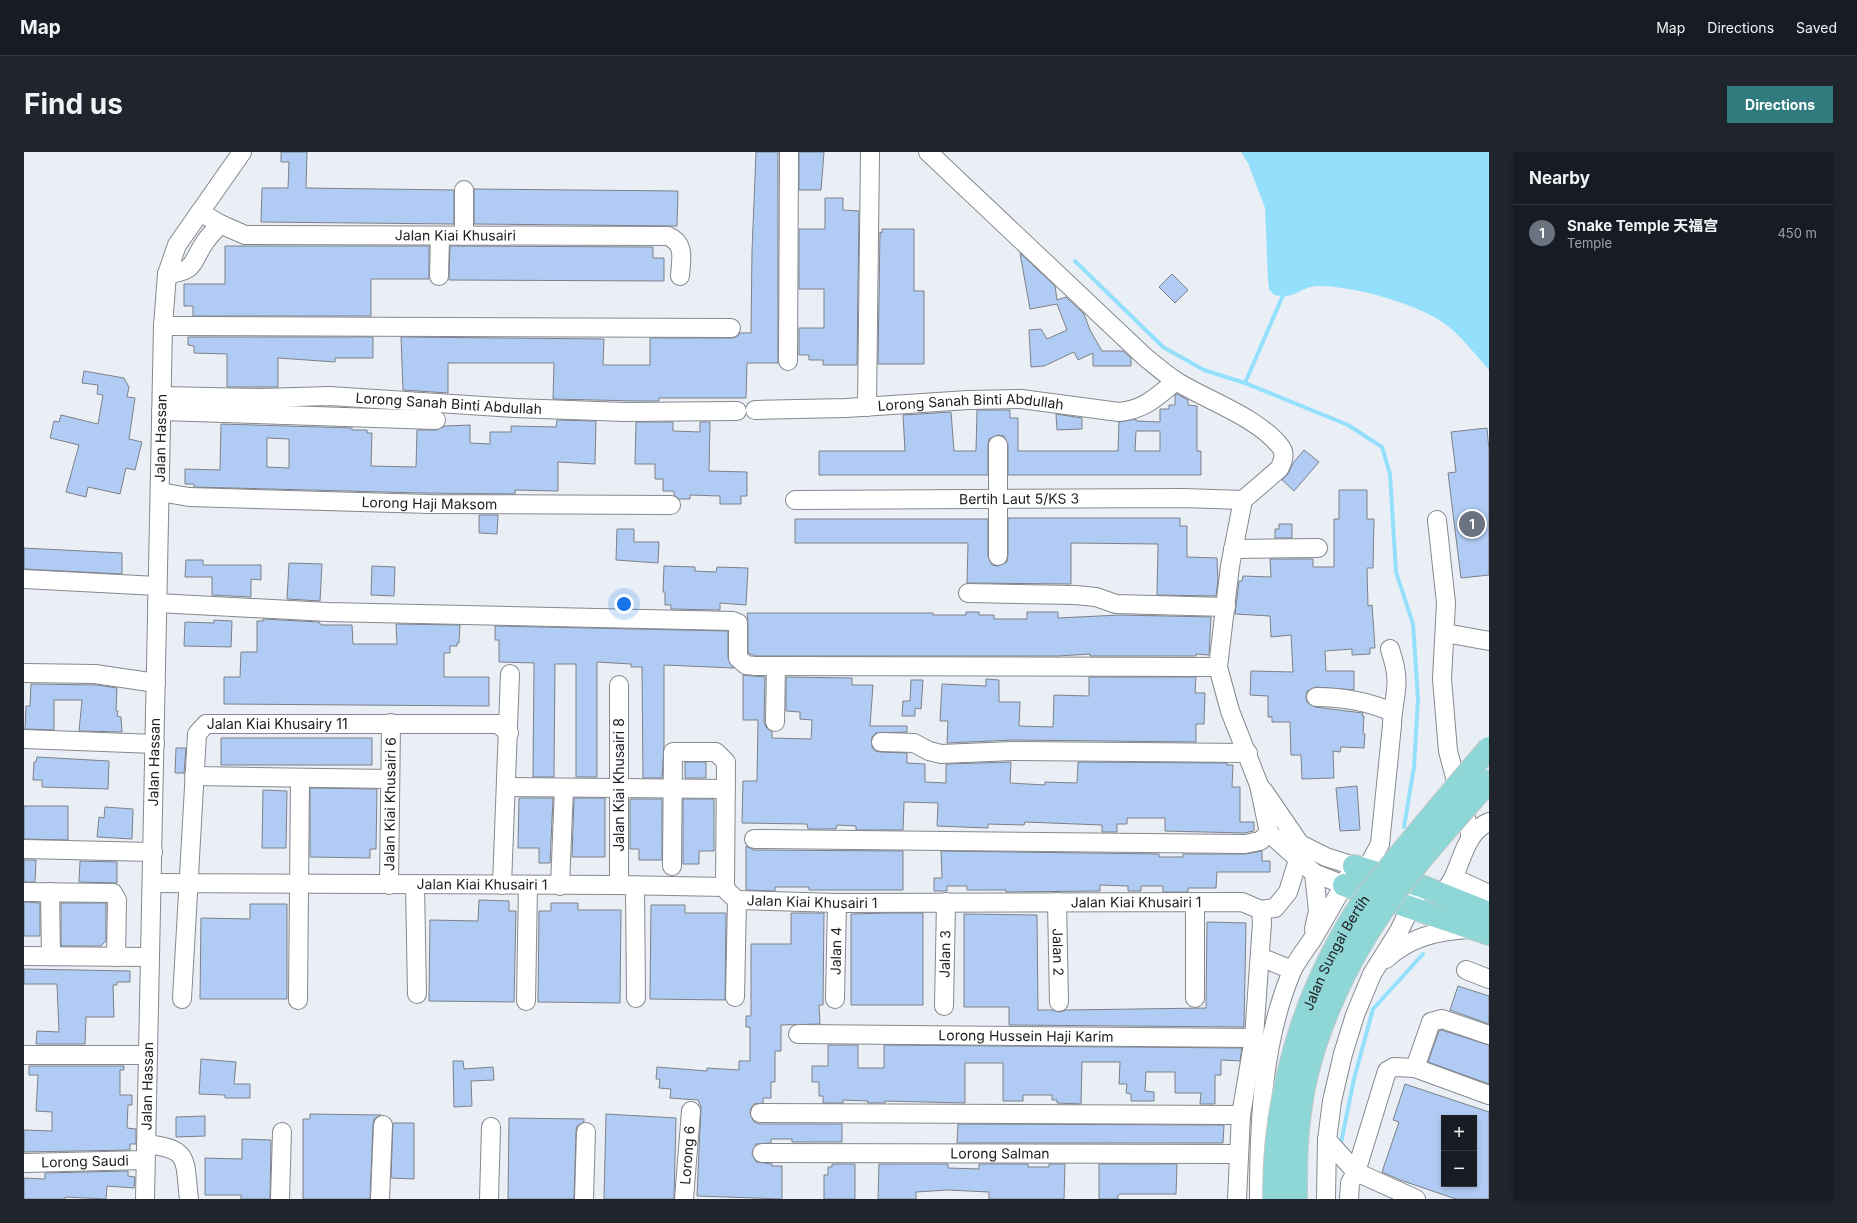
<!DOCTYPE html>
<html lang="en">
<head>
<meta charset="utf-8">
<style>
	:root { --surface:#171b24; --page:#20242c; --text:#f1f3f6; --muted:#9ea1a6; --line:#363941; --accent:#317b7e }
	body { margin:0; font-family:Inter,"Noto Sans SC",sans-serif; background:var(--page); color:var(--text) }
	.controls { position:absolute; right:12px; bottom:12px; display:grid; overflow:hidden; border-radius:0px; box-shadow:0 2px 6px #0003 }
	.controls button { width:36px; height:36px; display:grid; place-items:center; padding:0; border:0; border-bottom:1px solid var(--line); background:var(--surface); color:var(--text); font:20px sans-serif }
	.you { position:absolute; left:600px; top:452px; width:14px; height:14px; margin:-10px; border:3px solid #fff; border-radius:50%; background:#1a73e8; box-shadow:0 0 0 6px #1a73e833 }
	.badge { display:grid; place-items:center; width:26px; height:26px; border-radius:50%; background:var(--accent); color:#fff; font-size:13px; font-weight:700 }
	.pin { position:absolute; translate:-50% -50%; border:2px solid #fff; box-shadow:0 1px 4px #0006 }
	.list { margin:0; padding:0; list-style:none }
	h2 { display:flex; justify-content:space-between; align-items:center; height:52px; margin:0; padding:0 16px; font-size:17px }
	h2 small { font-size:13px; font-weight:400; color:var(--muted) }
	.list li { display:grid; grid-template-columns:26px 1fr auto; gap:12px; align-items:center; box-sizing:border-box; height:56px; padding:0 16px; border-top:1px solid var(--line) }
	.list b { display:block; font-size:15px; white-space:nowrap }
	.list p { margin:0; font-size:13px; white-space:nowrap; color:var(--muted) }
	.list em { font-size:13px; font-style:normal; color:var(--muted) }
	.map { position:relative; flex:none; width:1465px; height:1047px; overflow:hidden; border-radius:0px }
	header { display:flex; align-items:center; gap:24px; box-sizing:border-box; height:56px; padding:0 20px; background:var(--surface); border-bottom:1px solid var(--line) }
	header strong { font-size:19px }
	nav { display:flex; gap:22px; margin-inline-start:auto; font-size:14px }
	.intro { display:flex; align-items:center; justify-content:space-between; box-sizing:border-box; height:96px; padding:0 24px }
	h1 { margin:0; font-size:28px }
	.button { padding:10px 18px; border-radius:0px; background:var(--accent); color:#fff; font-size:14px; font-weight:700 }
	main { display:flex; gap:24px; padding:0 24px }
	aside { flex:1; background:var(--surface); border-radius:0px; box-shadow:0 2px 6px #0003 }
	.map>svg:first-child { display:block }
	.water { fill:#94e0fc }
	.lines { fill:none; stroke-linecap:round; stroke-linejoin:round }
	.stream { stroke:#94e0fc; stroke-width:4 }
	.building { fill:#b1ccf4; stroke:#7d8187; fill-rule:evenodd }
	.minor-casing { stroke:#85898f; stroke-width:20 }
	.major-casing { stroke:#c9caca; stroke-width:24 }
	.minor { stroke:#fff; stroke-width:18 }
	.major { stroke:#8fd6d6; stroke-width:22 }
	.major-bridge-casing { stroke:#c9caca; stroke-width:24; stroke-linecap:butt }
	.major-bridge { stroke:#8fd6d6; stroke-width:22 }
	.labels { text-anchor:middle; stroke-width:3; stroke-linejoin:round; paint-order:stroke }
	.street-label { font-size:14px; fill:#202124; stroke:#fafcfe }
</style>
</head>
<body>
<header>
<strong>Map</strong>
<nav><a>Map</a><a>Directions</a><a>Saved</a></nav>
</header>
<div class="intro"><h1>Find us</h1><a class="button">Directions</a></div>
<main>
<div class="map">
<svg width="1465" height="1047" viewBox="0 0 1465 1047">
	<rect width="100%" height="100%" fill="#eaeff6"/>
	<!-- water -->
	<path class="water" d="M1217 0H1465V218C1452 203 1440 188 1425 175 1399 153 1328 133 1293 134 1275 135 1272 148 1250 143L1245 137 1244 128 1241 56 1224 11Z"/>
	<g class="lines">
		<!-- stream -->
		<path class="stream" d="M1051 109 1139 195 1180 218 1221 231
			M1260 141 1221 231 1324 273 1358 295 1366 322 1372 420 1389 472 1394 547 1390 615 1380 675
			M1317 991 1330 927 1349 857 1399 802"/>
	</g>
	<!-- building -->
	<path class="building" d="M257 0H283L282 36 430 38V72L237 70 238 36H264L265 10H257Z
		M732 0H754V211H723L722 246H635V249H613L529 247 530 211H424V241L379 238 377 185 580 187 579 213H626V186H707L713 185 716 181H727L728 99Z
		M775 0H800L797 38H775Z
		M450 37 654 39 653 74 450 72Z
		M801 46H819V58L835 59 833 213H799V208H785V203H775V176H800V137H775V77H801Z
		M858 77H890V139H900V212H854L856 80 858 81Z
		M201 94H405V127H347V164H169V154H160V132H201Z
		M426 94 629 95V106H640V129L425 128Z
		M996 101 1031 134 1033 148 1042 145 1060 162 1066 178 1078 199H1099L1107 206V214H1069V201L1054 208 1050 200 1020 214 1007 215 1005 178 1017 177 1023 187 1043 178 1033 152 1006 157Z
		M1148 122 1164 138 1151 151 1135 135Z
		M164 185H349V206H311V210L254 206V235H203V202L170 201V194L164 193Z
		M60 219 100 226 105 235 103 245 111 246 105 287 118 290 111 318 102 316 96 342 64 335 62 345 42 340 55 293 26 286 30 269 35 270 37 263 74 272 79 243 73 242 74 233 58 231Z
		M1153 242 1164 248V253L1173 254V299H1177V323H984V293L980 284 974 283 965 287 964 293V323H795V299H881L879 263 927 260 930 299H952L953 258H986V266H994V299H1094L1095 270 1112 267V269L1136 270V257H1145V253H1151V243ZM1112 279H1136V299H1111Z
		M1032 262 1058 266V277L1033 278Z
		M533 268 572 269 571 312 534 310V339L491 338V342L397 341 170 335V332H161V317L196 318 197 272 328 276V278H343V281H348L347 314 392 315 393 278H412L421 274 446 273V291L466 292V280H487V274L532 275ZM243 286 265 287V316L243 315Z
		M612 270H649V279L676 280V270H686L685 319 723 320V344H717V352H696V344L666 343V347H655L650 343V339H639V327H631V312H611Z
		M1463 276 1465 298V423L1437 426 1424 321 1432 320 1427 280Z
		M1280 298 1295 310 1270 339 1258 328 1264 322 1269 311Z
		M1315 338H1343V367H1350L1349 416H1343L1344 454 1348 453 1351 496H1346V502L1328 503V497L1301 499 1302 519H1330V538L1292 535 1283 539 1282 545 1283 550 1291 555 1339 561 1338 564H1340L1339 582H1341L1340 596 1317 595 1316 600 1309 599 1310 626 1278 627 1277 603H1267L1266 570H1248V565H1244V544L1226 543 1227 519 1269 520 1267 483 1247 485 1246 464 1211 462 1215 429H1218L1219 424 1247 425 1246 407H1289V415H1310V367H1315Z
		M455 363H474L473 382 455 381Z
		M984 366H1156V374H1163V405L1193 406 1194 428 1192 444 1133 443 1134 392 1047 391V432L943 431 944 391H771V367H964V404L968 413 974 414 983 410 984 404Z
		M1255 372H1268V386H1251V377H1255Z
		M593 377H610V390H635L634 411 592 408Z
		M0 396 98 401V422L0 417Z
		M162 408H179V413H237V428L227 427V445L188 443V425H161Z
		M265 411 298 412 296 449 263 447Z
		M348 414 371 415 370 444 347 443Z
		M640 414 671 415V419L692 420 693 415 724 416 722 453 696 451V458L647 457V453H641V440H639Z
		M942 460H955V463H970V467H1003V460H1034V466L1096 463 1187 465 1185 503 1172 502V504H1066V502L1034 504H732L724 501V471L723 461H909V463H942Z
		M239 467 295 470 297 473H328L329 492H373L372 472 436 473 435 491H433V494H426V501H420V525H465V554L200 552V525H216L217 500H233V469H239Z
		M190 468 208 469 207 495 160 494 161 470 190 471Z
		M471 474 704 479V506L710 516 640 513V594L638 626H619L618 515H607V512L573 510V625H552V512H531L530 625H509L510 511 475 510V488H471Z
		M719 523 741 525 740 570 742 575 748 580V586L787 587 788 568 776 567V560L762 559V525L828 526V533H849L846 574H883V580L852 581 848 585V595L851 599 856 600 883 601V611L901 612V630L922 631V612L987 610 986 631 1021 633V630L1053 631 1054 610 1203 611V613H1209L1208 635H1216V670H1230V679L1220 681 1141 679V666H1103V672H1093V680H1078V673L1001 670 1000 673 964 672V676L913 674 914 651 880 650 879 678H832V674L813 673 812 677H784L783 672 718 671 719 629H733L734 568H719Z
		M1065 525H1172L1171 541H1181L1180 572H1172V590L989 588 923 591 924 569H916L918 532 962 534V527L975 528V550H996L995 574 1029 575 1030 543 1065 544Z
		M887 528H899L897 557 891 556V564H878L879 549H886Z
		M7 532 73 533 93 536 92 559H94L93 564 97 565 98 580 55 579 58 548H30V578L1 577 2 554H6Z
		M197 586H348V613H197Z
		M152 596H162L160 621H151Z
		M13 605 85 609 84 637 18 635V628H9L10 610H12Z
		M661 610H682V626H661Z
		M1333 634 1336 678 1316 679 1312 636Z
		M286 636 353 637 352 697H346V706L286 705Z
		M239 638 263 639 262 696H238Z
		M495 646H529L526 711H515V696H494Z
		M550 646H581V705H548Z
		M606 647H638V708H615V697H606Z
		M659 647H690V699H675V712H659Z
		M0 654H44V688L0 687Z
		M81 655 109 657 108 687 73 685 75 665 80 666Z
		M722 694 730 698 879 699V738H785V735H751V739L722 738Z
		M917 699 1135 702V705H1159V702H1221L1238 699V709H1246V720H1193L1192 736H1164V740H1139V734H1117V739H1104V734L1076 733V739L982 740V738H943V734H923V739H910V726H918Z
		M0 708H12L11 730H0Z
		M56 709 93 710V731L55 730Z
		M455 748 485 749V759H492L490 850 405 849 406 768 454 769Z
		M0 750 16 751V784H0Z
		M37 751H82V789L77 794H37Z
		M527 751H554V758H597L596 851 514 850 515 759H527Z
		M226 752H263V847H176L177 766 226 767Z
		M627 753H661V761H702L701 848 626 847Z
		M767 761H800L799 853H795L796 872 757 873V899H751V930H747V946H739V951L730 952 727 956 726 961 730 970 736 972H818V990H768V987H747V991L732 992 728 1001 732 1010 748 1012V1014H758V1047L673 1044 677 955 674 948 646 946 647 937 635 936 636 927H632L633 915 683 919V916L715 918V909H726V875H722V864H727V792H767Z
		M865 761H899V853H827V762Z
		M940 762 1013 763 1014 858H1028L1035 860 1042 858 1182 856 1183 770 1222 771 1220 875 985 873V855H940Z
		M0 817 106 819V830H93V833H89L90 865H62L61 892H12L13 879 35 880 33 832H0Z
		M1434 834 1465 844V872L1426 858Z
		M1417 878 1465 893V932L1404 910 1415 879Z
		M804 893H834V916H860V893L1218 896 1216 909 1197 908V923H1191V952H1176L1177 941H1151V920H1122L1121 939 1130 940V949H1107V942L1102 941 1103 932H1095L1096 910H1058L1057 952 1033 951V948H1028V943H999V949H979V911H941V951L861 949V951H844V949L819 948V951H799V944H795V930H788V914H804Z
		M177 907 212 910 210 932H226V946H201V943L175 942Z
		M429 909H439L440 917 469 915 470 928 447 929 448 954 430 955Z
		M5 914H100V918H96V943H108V953H104L103 976 112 977V992H106V998L0 1000V978L28 979V960L12 959 14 923H5Z
		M1381 932 1465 960V1047H1432L1376 1028 1358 1020 1375 970 1369 968ZM1420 966H1450V1032H1420Z
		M286 962 357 963 350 967 349 973 346 1047H279V967H286Z
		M582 962 652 966 650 1047H580Z
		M181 964V984L152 985V965Z
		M485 966 560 967V970L553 974 552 980 550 1047H484Z
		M369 971H390V1027L367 1026Z
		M934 972 1200 973 1199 991H933Z
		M218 987 247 988 246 1047H217V1043H181V1006L218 1007Z
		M808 1012H831V1047H800V1023H804V1015H808Z
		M855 1012H924V1016L955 1017V1012H1004V1015H1025V1012H1041L1040 1047H965V1040L924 1038 892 1040V1047H854Z
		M1075 1012H1153L1152 1042H1096L1094 1043V1047H1075Z
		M104 1019V1024L111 1025 110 1036 83 1034 82 1047 41 1045V1047H0V1026L21 1027V1021Z"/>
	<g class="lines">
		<!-- minor casing -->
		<g class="minor-casing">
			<g id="minor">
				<path d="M904 0 1121 205C1131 213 1141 222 1152 229 1184 249 1233 265 1256 294 1262 301 1259 310 1255 317L1219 348 1206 414 1194 515 1206 559 1235 633 1245 681 1290 721 1320 733"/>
				<path id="s1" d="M176 60 196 72 221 83 644 84C662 92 657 107 656 124"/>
				<path d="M440 84V38"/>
				<path d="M143 122C173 119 167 110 181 90 185 84 191 78 196 72"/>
				<path d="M415 124 416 84"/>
				<path d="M139 174 707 176"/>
				<path d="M764 209 765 0"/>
				<path id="s2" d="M138 244 238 246 306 244 491 256 601 260 713 259"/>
				<path d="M843 255 846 0"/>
				<path id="s3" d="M731 258 822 256 944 248 997 247 1095 260C1122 257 1132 245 1152 229"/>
				<path d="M137 259 412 268"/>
				<path d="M974 293V404"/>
				<path id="s4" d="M136 340 165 345 406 352 647 353"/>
				<path id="s5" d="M771 348 1159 346 1219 348"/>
				<path d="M1413 368 1422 451 1418 527 1424 599 1447 685"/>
				<path d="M1209 397 1294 396"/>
				<path d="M0 427 133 434"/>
				<path d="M944 441 1051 443 1072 445 1092 452 1202 455"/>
				<path d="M133 451 304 460 709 469 714 471V506L722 513 731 514 1194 515"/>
				<path d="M1421 481 1465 489"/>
				<path d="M0 521 71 522 132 531"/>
				<path d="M595 533V733"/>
				<path d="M1292 545C1318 545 1345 550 1368 560"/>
				<path d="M751 570 752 514"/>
				<path d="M0 587 131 592"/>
				<path d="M857 590 890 591 905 599 917 602 989 599 1224 601"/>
				<path d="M170 624 366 627"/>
				<path d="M482 635 702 637"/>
				<path d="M730 687 1221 692 1236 689 1245 681"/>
				<path d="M0 697 129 700"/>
				<path d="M648 714 649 600H692L702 610 701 735"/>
				<path d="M1342 718 1356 692 1368 573C1368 561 1371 550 1372 538 1374 523 1370 510 1366 497"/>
				<path d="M1430 726 1465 742"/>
				<path id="s6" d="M128 731 595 733 701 735 704 740 713 748 813 751 1218 750 1237 758 1238 771 1230 886 1217 963 1213 1047"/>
				<path id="s7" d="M365 733 367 571"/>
				<path d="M391 733 393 842"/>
				<path d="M478 733 486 522"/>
				<path d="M536 734 540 636"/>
				<path d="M611 734 612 846"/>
				<path d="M0 740 89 741 93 748 92 805"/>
				<path d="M26 740 27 804"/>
				<path d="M1418 743C1422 737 1427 731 1430 724 1439 705 1443 679 1465 670"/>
				<path id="s8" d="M1033 750 1035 850"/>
				<path d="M1171 750V846"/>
				<path d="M1237 758 1251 756 1264 740 1274 708"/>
				<path d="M1290 777 1294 759 1290 721"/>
				<path d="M0 804 126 805"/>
				<path d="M1236 805 1268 818"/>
				<path d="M1362 807C1386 785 1413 779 1445 777"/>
				<path d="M1442 818 1465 827"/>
				<path d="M711 845 713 748"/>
				<path id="s9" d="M158 847 173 582 182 572H474L485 581"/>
				<path id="s10" d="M811 847 813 751"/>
				<path d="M274 848 276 626"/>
				<path d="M502 849 504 734"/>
				<path id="s11" d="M920 854 922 750"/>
				<path id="s12" d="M774 882 1230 886"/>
				<path d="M0 903H124"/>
				<path d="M1391 916 1407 870 1418 867 1465 883"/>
				<path d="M736 961 1217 963"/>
				<path d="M1303 988 1332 1020 1392 1047"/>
				<path d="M122 992C167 997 160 1007 165 1047"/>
				<path id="s13" d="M738 1001 1215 1002"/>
				<path id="s14" d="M0 1011 121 1008"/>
				<path id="s15" d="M121 1047 139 174 143 122 153 93 218 0"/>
				<path d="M256 1047 258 980"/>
				<path d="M356 1047 359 973"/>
				<path d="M465 1047 467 975"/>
				<path d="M560 1047 562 980"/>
				<path id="s16" d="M660 1047 667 959"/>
				<path d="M1235 1047C1235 971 1238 890 1268 819 1273 808 1281 798 1288 788 1302 764 1317 739 1330 714L1302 705 1276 692 1239 638"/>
				<path d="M1302 1047 1303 988 1308 949 1319 902 1331 863 1348 822 1375 779 1397 734"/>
				<path d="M1325 1047 1326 1031 1332 1020 1363 919 1370 915 1391 916 1465 943"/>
			</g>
		</g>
		<!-- major casing -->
		<g class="major-casing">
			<path id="major" d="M1330 714 1397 734 1465 761
				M1320 733 1465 782"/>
		</g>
		<!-- minor -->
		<use href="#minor" class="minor"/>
		<!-- major -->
		<use href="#major" class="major"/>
		<!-- major-bridge casing -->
		<g class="major-bridge-casing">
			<g id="major-bridge">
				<path id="s17" d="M1250 1047C1249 944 1279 842 1335 755 1344 742 1355 729 1364 717 1397 676 1431 636 1465 596"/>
				<path d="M1272 1047C1272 1016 1272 985 1277 954 1286 889 1319 816 1356 762 1388 714 1428 672 1465 629"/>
			</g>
		</g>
		<!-- major-bridge -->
		<use href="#major-bridge" class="major-bridge"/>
	</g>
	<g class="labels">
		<!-- street labels -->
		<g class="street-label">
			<text dy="5" stroke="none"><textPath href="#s1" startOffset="261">Jalan Kiai Khusairi</textPath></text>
			<text dy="5" stroke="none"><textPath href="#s2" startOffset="287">Lorong Sanah Binti Abdullah</textPath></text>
			<text dy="5" stroke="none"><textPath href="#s3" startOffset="216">Lorong Sanah Binti Abdullah</textPath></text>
			<text dy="5" stroke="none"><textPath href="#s15" startOffset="761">Jalan Hassan</textPath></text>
			<text dy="5" stroke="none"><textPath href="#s5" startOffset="224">Bertih Laut 5/KS 3</textPath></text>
			<text dy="5" stroke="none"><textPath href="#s4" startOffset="270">Lorong Haji Maksom</textPath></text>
			<text dy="5" stroke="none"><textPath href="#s9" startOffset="350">Jalan Kiai Khusairy 11</textPath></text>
			<text dy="5" stroke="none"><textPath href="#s15" startOffset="437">Jalan Hassan</textPath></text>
			<text transform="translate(595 633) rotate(-90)" y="5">Jalan Kiai Khusairi 8</text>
			<text dy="5" stroke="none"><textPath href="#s7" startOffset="81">Jalan Kiai Khusairi 6</textPath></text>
			<text dy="5" stroke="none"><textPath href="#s6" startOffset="330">Jalan Kiai Khusairi 1</textPath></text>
			<text dy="5" stroke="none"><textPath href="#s6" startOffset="666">Jalan Kiai Khusairi 1</textPath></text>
			<text dy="5" stroke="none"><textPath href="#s6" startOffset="990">Jalan Kiai Khusairi 1</textPath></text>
			<text dy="5" stroke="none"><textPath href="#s10" startOffset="48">Jalan 4</textPath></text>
			<text dy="5" stroke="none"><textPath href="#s8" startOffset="50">Jalan 2</textPath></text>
			<text dy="5" stroke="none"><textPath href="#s11" startOffset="52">Jalan 3</textPath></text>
			<text dy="5" stroke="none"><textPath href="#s17" startOffset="257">Jalan Sungai Bertih</textPath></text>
			<text dy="5" stroke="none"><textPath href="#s12" startOffset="228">Lorong Hussein Haji Karim</textPath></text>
			<text dy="5" stroke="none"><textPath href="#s15" startOffset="113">Jalan Hassan</textPath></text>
			<text dy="5" stroke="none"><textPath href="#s13" startOffset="238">Lorong Salman</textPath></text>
			<text dy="5" stroke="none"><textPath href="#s16" startOffset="44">Lorong 6</textPath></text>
			<text dy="5" stroke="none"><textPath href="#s14" startOffset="61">Lorong Saudi</textPath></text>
		</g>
	</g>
</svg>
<div class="controls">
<button>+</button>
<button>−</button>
</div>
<div class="you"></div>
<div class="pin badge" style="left:1448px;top:372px;background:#6b7280">1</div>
</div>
<aside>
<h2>Nearby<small></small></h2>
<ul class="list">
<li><span class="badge" style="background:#6b7280">1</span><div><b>Snake Temple 天福宫</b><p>Temple</p></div><em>450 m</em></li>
</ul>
</aside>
</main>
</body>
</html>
